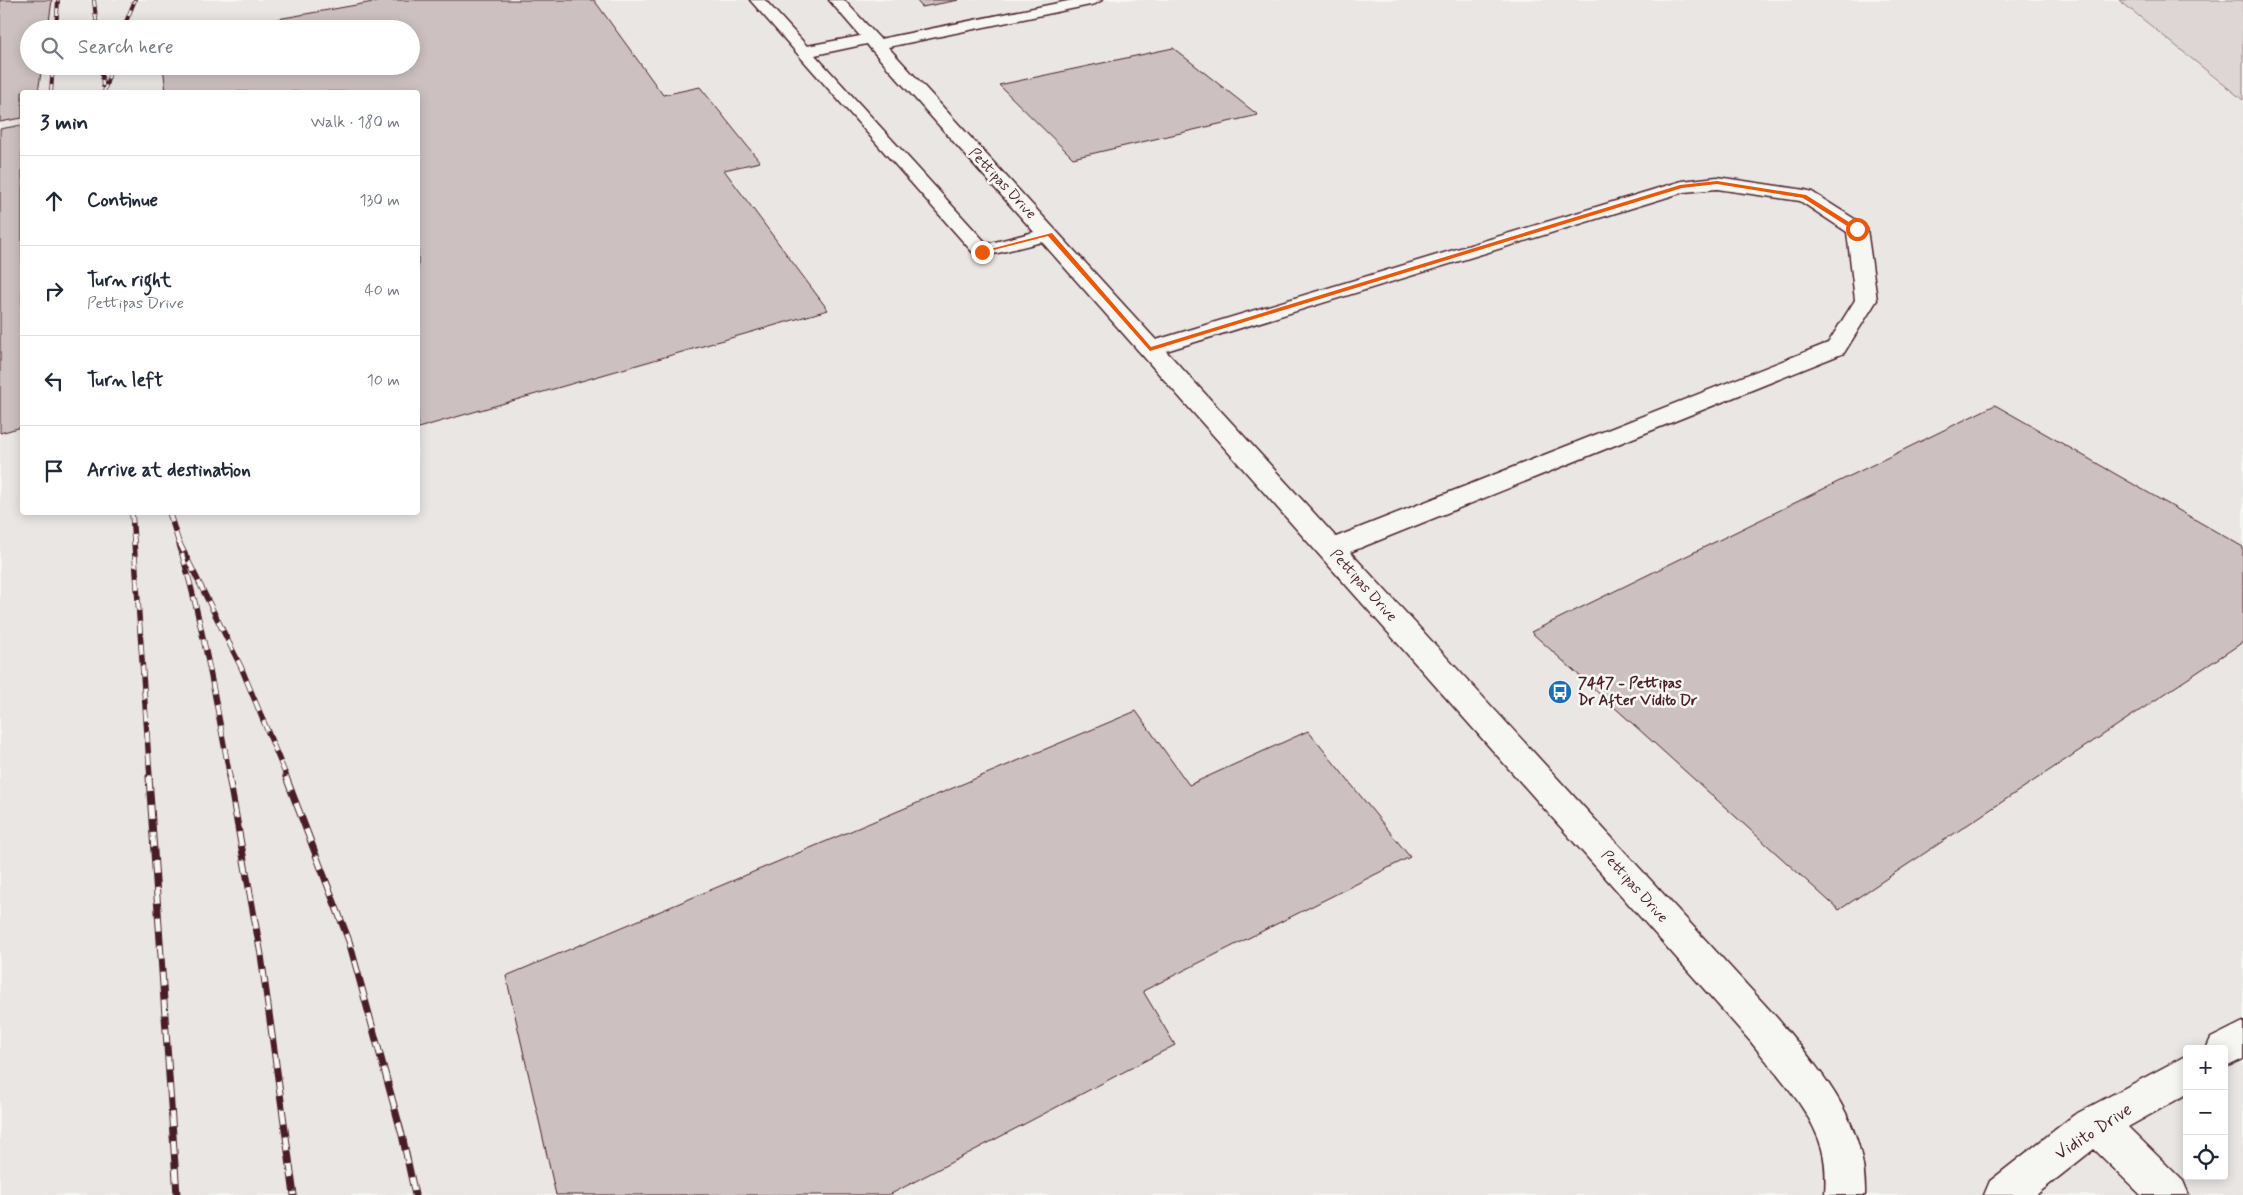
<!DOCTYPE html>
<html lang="en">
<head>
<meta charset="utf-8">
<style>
	:root { --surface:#fff; --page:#f6f6f7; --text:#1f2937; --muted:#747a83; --line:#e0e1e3 }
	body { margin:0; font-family:Mynerve,sans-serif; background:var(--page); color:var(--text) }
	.controls { position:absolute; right:15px; bottom:15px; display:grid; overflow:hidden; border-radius:5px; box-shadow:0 2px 12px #0003 }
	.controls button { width:45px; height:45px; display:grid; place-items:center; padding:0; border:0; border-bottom:1px solid var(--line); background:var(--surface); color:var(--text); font:25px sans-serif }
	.stop { position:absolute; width:15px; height:15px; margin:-11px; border:4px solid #ea580c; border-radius:50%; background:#fff }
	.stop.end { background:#ea580c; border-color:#fff; box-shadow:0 1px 5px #0008 }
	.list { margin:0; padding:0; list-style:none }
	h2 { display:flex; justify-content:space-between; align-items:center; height:65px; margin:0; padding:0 20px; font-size:21px }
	h2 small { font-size:16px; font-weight:400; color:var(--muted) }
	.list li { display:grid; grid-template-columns:32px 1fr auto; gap:15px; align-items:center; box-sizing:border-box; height:90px; padding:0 20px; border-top:1px solid var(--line) }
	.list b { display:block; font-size:19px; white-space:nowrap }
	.list p { margin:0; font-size:16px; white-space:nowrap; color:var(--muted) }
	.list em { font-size:16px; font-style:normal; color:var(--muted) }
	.icon { flex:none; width:28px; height:28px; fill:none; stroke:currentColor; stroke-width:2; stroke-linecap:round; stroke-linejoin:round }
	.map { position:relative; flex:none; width:2243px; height:1195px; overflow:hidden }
	.search { position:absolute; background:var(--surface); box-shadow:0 2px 12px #0003; left:20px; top:20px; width:400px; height:55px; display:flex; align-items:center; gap:12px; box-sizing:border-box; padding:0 18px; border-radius:28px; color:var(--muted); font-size:19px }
	.panel { position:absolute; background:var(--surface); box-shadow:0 2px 12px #0003; left:20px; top:90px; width:400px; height:425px; border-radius:5px }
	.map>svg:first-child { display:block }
	.built { fill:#e9e6e3; fill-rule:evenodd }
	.green { fill:#ddd6d5; stroke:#947a80 }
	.building { fill:#ccc1c0; stroke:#4a1f2b }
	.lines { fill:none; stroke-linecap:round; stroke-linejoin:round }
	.minor-casing { stroke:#4a1f2b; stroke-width:3 }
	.minor { fill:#f6f6f2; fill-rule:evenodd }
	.rail-far2-casing { stroke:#4a1f2b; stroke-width:4 }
	.rail-far1-casing { stroke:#4a1f2b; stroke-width:5.5 }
	.rail-casing { stroke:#4a1f2b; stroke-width:7 }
	.rail-far2 { stroke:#f6f6f2; stroke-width:2.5; stroke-dasharray:7; stroke-linecap:butt }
	.rail-far1 { stroke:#f6f6f2; stroke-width:4; stroke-dasharray:11; stroke-linecap:butt }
	.rail { stroke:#f6f6f2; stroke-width:5; stroke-dasharray:14; stroke-linecap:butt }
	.route { fill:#ea580c }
	.labels { text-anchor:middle; stroke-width:5; stroke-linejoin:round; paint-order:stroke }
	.street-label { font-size:15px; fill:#4a1f2b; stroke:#f6f6f2 }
	.poi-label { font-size:15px; font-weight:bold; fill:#4a1f2b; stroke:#f6f6f2; text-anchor:start }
	.near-street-label { font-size:18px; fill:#4a1f2b; stroke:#f6f6f2 }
</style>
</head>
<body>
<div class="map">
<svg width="2243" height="1195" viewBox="0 0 2243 1195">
	<rect width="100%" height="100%" fill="#f6f6f2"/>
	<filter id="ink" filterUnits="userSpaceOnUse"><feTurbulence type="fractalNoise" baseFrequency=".02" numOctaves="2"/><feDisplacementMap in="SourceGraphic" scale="10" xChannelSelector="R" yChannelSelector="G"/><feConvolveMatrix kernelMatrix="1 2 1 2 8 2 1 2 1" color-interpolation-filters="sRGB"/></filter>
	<g filter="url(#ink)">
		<!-- built -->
		<path class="built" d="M0 0H2119L2243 100V1195H0ZM29 29H411V66H29ZM22 92H418V512H22ZM2187 1049H2224V1176H2187Z"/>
		<!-- green -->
		<path class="green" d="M2119 0H2243V100Z"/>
		<!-- building -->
		<path class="building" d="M0 0H52L48 29H29V66H42L38 92H22V118L0 122Z
			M384 0H594L663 95 700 87 760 162 724 170 828 310 418 428V92H166L163 66H411V29H222Z
			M916 0H959L922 7Z
			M1173 48 1258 115 1073 158 999 85Z
			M22 125V427L0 433V129Z
			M1995 405 2243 547V642L1839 910 1531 632Z
			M1136 711 1189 785 1308 731 1410 857 1143 991 1175 1045 889 1195H556L506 976Z"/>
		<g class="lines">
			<!-- minor casing -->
			<g class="minor-casing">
				<path id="minor" d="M750 0H765L807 46 860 36 829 0H844L880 39 1073 0H1102L1095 4 888 47 1156 340 1682 181 1717 177 1805 190 1812 192 1864 225 1867 229 1877 300 1844 353 1350 552 1777 1018C1821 1071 1867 1122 1865 1195H1825C1826 1179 1826 1164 1822 1149 1811 1109 1776 1074 1751 1042L1042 242 982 257 975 255ZM867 44 870 48 1034 232 987 244 815 55ZM1717 189 1800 201 1847 232 1855 300 1828 343 1336 537 1166 351 1684 192Z
					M2243 1022V1059L2224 1068V1049H2206L2211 1038Z
					M2187 1055V1094L2128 1127 2183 1181 2189 1195H2141L2094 1149 2036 1195H1984L1990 1181 2074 1115Z"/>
			</g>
			<!-- minor -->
			<use href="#minor" class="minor"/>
			<!-- rail-far2 casing -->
			<g class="rail-far2-casing">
				<path id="rail-far2" d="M94 0 97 29
					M56 29 58 0
					M123 29 135 0
					M101 66 103 86
					M51 92 53 66
					M104 92 112 66"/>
			</g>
			<!-- rail-far1 casing -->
			<g class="rail-far1-casing">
				<path id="rail-far1" d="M132 512 150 778
					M169 512C198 598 214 689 230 778
					M179 542 241 667 287 778"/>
			</g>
			<!-- rail casing -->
			<g class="rail-casing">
				<path id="rail" d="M149 777 177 1195
					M229 777 261 955 294 1195
					M286 777 349 941 402 1135 415 1195"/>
			</g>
			<!-- rail-far2 -->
			<use href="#rail-far2" class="rail-far2"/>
			<!-- rail-far1 -->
			<use href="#rail-far1" class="rail-far1"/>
			<!-- rail -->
			<use href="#rail" class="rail"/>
		</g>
	</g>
	<!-- route -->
	<path class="route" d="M1717 181 1806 195 1860 229 1855 231 1803 198 1717 184 1682 188 1150 351 1048 236 982 253 979 252 1052 233 1151 347 1680 185Z"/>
	<!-- icons -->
	<defs>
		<g id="bus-disc" transform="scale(1.25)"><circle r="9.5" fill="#1f6fb2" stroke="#f6f6f2"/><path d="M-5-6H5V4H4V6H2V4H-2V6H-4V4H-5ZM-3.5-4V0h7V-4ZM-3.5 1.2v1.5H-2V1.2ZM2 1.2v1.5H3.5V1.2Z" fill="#fff"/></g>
	</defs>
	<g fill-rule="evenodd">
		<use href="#bus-disc" x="1560" y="692"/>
	</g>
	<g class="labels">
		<!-- street labels -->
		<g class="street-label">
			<text transform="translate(1003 183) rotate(47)" y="5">Pettipas Drive</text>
			<text transform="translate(1364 585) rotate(48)" y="5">Pettipas Drive</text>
			<text transform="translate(1635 886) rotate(48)" y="5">Pettipas Drive</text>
		</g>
		<!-- poi labels -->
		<g class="poi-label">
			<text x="1578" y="688">7447 - Pettipas<tspan x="1578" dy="17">Dr After Vidito Dr</tspan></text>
		</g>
		<!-- near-street labels -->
		<g class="near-street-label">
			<text transform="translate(2093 1131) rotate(-33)" y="6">Vidito Drive</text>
		</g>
	</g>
</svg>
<div class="controls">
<button>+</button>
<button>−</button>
<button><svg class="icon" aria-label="locate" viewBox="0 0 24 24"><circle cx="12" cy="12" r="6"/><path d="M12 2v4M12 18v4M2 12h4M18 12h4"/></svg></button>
</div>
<div class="stop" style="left:1857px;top:229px"></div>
<div class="stop end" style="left:982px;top:252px"></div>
<div class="search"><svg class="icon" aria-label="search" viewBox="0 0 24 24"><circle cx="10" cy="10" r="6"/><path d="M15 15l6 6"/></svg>Search here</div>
<section class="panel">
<h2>3 min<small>Walk · 180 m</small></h2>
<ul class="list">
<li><svg class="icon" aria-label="ahead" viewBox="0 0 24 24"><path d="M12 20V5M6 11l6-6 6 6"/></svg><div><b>Continue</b></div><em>130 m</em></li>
<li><svg class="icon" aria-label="right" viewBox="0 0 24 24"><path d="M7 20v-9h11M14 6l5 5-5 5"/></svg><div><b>Turn right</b><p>Pettipas Drive</p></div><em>40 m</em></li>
<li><svg class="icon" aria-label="left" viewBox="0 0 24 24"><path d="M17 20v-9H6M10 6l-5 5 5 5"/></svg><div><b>Turn left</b></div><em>10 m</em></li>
<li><svg class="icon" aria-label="arrive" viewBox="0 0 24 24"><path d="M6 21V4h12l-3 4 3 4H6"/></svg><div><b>Arrive at destination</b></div></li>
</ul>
</section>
</div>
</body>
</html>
